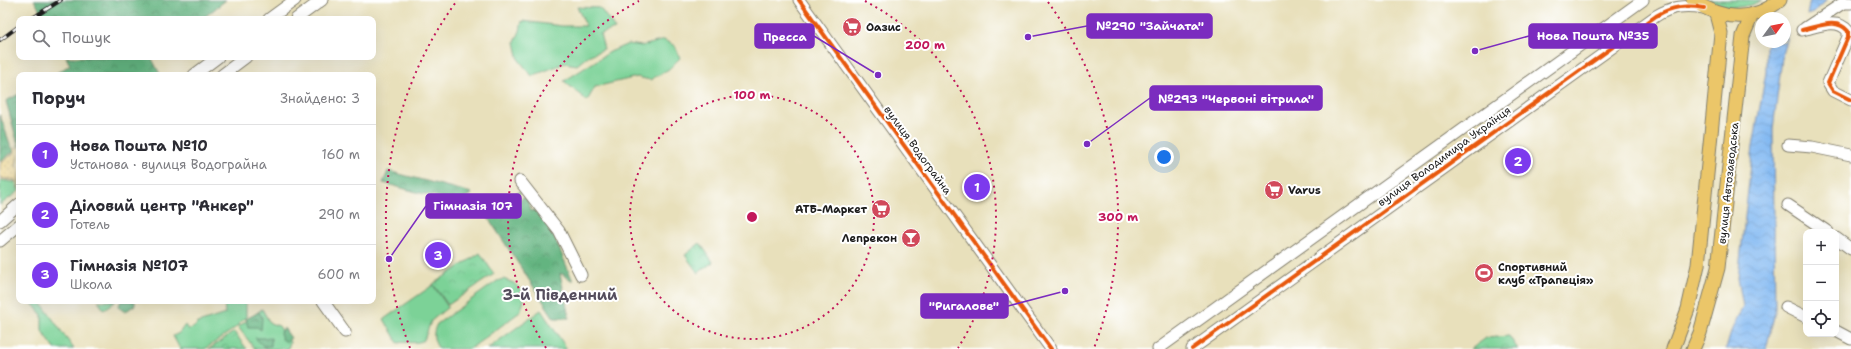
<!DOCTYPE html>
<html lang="uk">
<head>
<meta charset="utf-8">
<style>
	:root { --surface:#fff; --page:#f7f7f7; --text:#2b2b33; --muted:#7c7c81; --line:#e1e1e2; --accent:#7c3aed }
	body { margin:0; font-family:"Shantell Sans",sans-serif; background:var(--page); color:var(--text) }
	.controls { position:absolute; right:12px; bottom:12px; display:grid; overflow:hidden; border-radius:8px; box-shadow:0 4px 16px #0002 }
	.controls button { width:36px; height:36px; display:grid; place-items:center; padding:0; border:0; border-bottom:1px solid var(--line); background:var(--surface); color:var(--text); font:20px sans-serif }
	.compass { position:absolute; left:1755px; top:12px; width:36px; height:36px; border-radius:50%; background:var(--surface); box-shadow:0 4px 16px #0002; rotate:57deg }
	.you { position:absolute; left:1164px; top:157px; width:14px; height:14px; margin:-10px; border:3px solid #fff; border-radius:50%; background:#1a73e8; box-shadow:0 0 0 6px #1a73e833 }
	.badge { display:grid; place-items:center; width:26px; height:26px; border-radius:50%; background:var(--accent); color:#fff; font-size:13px; font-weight:700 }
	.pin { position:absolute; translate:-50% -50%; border:2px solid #fff; box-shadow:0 1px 4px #0006 }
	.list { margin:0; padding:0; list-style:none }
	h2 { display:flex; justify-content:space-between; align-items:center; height:52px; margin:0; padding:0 16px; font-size:17px }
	h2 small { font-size:13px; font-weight:400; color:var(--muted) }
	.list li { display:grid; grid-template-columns:26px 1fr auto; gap:12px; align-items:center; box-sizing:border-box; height:60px; padding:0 16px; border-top:1px solid var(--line) }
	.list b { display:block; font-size:15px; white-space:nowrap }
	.list p { margin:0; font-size:13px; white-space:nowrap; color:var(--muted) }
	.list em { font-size:13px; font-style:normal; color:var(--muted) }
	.icon { flex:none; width:22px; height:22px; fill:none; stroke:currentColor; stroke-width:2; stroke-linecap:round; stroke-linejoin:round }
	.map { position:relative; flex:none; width:1851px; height:349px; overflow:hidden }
	.search { position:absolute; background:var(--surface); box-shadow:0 4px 16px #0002; left:16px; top:16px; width:360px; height:44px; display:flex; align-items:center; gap:10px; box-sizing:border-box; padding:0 14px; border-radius:8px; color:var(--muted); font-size:15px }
	.panel { position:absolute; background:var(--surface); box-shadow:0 4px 16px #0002; left:16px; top:72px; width:360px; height:232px; border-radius:8px }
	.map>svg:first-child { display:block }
	.grass { fill:#7bd297; stroke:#4c775a }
	.forest { fill:url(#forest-crowns); stroke:#40684e }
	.sand { fill:url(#sand-dots); stroke:#857b5d }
	.park { fill:url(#park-crowns); stroke:#4c775a }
	.water { fill:url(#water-waves); stroke:#506a87 }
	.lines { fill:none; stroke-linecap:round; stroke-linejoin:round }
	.minor-casing { stroke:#827e6c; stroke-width:13 }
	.major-casing { stroke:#827e6c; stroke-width:15 }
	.minor { stroke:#fff; stroke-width:11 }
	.major { stroke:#ebc669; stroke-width:13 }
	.rail-casing { stroke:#1c1c1c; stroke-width:4 }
	.rail { stroke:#fff; stroke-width:2.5; stroke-dasharray:8; stroke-linecap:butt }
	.cycleway-casing { stroke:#fff; stroke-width:6 }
	.cycleway { stroke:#e8590c; stroke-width:4 }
	.ring { fill:none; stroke:#c2185b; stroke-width:2; stroke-dasharray:2 4 }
	.labels { text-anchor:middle; stroke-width:4; stroke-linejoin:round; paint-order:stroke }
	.poi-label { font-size:11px; font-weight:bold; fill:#1c1c1c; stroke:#fff; text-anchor:start }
	.street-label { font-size:11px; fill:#1c1c1c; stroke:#fff }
	.district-label { font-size:15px; font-weight:bold; fill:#554e5d; stroke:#fff }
	.centre { fill:#c2185b; stroke:#fff; stroke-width:2 }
	.ring-label { font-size:12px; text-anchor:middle; font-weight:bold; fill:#c2185b; stroke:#fff; stroke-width:4; stroke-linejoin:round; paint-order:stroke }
	.leader { fill:none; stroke:#7b2cbf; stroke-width:1.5 }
	.callout-dot { fill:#7b2cbf; stroke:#fff; stroke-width:1.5 }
	.callout { fill:#7b2cbf; stroke:#7b2cbf; stroke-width:1.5 }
	.callout-label { font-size:12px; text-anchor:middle; font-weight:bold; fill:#fff }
</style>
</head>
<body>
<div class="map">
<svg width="1851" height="349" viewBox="0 0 1851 349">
	<defs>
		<pattern id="forest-crowns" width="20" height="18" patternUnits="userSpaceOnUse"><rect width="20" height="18" fill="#64b480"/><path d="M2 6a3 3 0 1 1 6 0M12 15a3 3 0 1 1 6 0" fill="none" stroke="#529268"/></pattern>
		<pattern id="sand-dots" width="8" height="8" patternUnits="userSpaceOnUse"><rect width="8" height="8" fill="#eeda9e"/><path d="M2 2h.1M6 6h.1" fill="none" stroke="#ccba88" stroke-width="1.8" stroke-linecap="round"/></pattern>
		<pattern id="park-crowns" width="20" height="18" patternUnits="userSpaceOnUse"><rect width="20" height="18" fill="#7bd297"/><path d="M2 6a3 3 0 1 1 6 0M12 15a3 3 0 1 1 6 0" fill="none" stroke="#6ab482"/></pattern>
		<pattern id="water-waves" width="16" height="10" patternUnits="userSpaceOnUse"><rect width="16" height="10" fill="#83b9f2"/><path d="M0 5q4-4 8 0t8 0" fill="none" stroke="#719ecf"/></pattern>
	</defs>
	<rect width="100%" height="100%" fill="#fff"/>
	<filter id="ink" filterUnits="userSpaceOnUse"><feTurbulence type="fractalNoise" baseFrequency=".025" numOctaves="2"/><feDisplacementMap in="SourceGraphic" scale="8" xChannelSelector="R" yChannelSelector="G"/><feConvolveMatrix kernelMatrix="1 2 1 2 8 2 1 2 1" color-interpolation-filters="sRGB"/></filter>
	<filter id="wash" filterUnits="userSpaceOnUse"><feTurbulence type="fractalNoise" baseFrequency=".012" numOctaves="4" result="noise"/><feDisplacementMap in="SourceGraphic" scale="16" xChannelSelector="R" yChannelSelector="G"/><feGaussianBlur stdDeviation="0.9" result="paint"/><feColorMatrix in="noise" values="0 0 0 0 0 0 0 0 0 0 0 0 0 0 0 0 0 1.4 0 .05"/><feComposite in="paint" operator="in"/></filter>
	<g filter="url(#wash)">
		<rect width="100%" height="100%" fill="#e8e0bb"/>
		<!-- grass -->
		<path class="grass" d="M1709 0H1762C1747 9 1724 10 1709 0Z
			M577 7 600 8 615 29 600 34 604 49 588 56 577 65 565 63 532 76 519 60 515 42 520 31 522 21 562 26H586Z
			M664 40 675 46 680 58 669 69 650 80 637 77 595 87 587 101 564 81 610 52 628 44 642 46Z
			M19 179V191L0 205V180L14 182Z
			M503 279 514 283 522 291 524 301 520 312 470 349H439C433 341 432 333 437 324L497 281Z
			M433 285 448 307 431 321 424 340C416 345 407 341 398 343L384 319Z
			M30 301H40L74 349H55L42 331V315Z
			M224 301 246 303V317L234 329 205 349H180L173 336 179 333 185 325 188 329 193 328 198 323 225 314Z
			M262 309 270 323 279 326 290 342 288 349H255L238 327Z
			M541 310 567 349H487Z"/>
		<!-- forest -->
		<path class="forest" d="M34 0H226L202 19H45Z
			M66 57H154L152 59 160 74 158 75H53L70 65Z
			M19 94V148L6 101Z
			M0 115 10 144 14 151 0 162Z
			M388 171 472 193C460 208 401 187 383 183Z
			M521 191 514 207 523 197 528 200 530 211 535 210 551 229 573 281 560 273 569 318H554L483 210Z
			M121 301H135V305L125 312 118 307Z
			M259 312 262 318 261 330 257 327H248L246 319Z
			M284 328 291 338 287 342 282 339 280 333Z
			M255 338H271V346L264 347Z"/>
		<!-- sand -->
		<path class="sand" d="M16 147 19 150 16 166 19 169 18 189 15 180 0 178V164L15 152 14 148Z"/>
		<!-- park -->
		<path class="park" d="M700 243 713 262 698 273 685 255Z
			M480 253 494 274 448 305 433 284Z
			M98 301H116L104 310Z
			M234 332 247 349H209Z
			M1509 336 1518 349H1471L1486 338Z"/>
		<!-- water -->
		<path class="water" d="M1810 0H1827L1813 13 1807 15Z
			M1785 31 1788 33 1783 51 1773 129 1775 312 1766 349H1726L1732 329 1743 307 1738 278 1753 146 1766 72V46L1769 42H1785Z"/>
	</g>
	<g filter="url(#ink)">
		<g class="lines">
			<!-- minor casing -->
			<g class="minor-casing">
				<path id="minor" d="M799 0 1051 349
					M269 19 295 0
					M296 19 322 0
					M1805 28 1843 3H1851
					M1802 30C1817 27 1837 17 1848 31V37L1828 83 1833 91 1851 100
					M194 75 218 57
					M222 75 246 57
					M1788 145 1812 147 1851 155
					M520 181 559 231 581 275
					M1788 205 1828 232
					M0 221 19 204
					M1836 238 1851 249
					M0 241 19 225
					M323 301 345 332
					M1786 307 1806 317
					M1836 331 1851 339
					M1158 349 1643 0
					M1192 349 1656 16C1672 6 1685 5 1704 8"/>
			</g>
			<!-- major casing -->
			<g class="major-casing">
				<path id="major" d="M1693 0C1720 20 1753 23 1780 0
					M1673 349 1688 309 1698 265 1721 33 1716 14
					M1693 349 1700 333 1718 268 1743 36 1752 15"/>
			</g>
			<!-- minor -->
			<use href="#minor" class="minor"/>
			<!-- major -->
			<use href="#major" class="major"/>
			<!-- rail casing -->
			<g class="rail-casing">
				<path id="rail" d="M31 19 61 0
					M0 40 19 26"/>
			</g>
			<!-- rail -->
			<use href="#rail" class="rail"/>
			<!-- cycleway casing -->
			<g class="cycleway-casing">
				<path id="cycleway" d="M799 0 1051 349
					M1802 30C1817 27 1837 17 1848 31V37L1828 83 1833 91 1851 100
					M1192 349 1656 16C1672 6 1686 5 1704 8"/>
			</g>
			<!-- cycleway -->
			<use href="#cycleway" class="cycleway"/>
		</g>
	</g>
	<!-- distance rings -->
	<g class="ring">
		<circle cx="752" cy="217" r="122"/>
		<path d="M546 348A244 244 0 0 1 639 1M865 1A244 244 0 0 1 958 348"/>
		<path d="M410 348A366 366 0 0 1 456 2M1048 2A366 366 0 0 1 1094 348"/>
	</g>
	<!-- icons -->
	<defs>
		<g id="supermarket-disc" transform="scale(1)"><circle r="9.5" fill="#d1495b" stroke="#fff"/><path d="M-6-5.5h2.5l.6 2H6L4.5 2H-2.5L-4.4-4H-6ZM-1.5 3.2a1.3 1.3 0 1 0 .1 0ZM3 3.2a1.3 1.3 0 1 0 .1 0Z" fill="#fff"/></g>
		<g id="bar-disc" transform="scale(1)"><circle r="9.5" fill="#d1495b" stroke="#fff"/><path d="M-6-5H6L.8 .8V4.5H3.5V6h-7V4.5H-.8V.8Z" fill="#fff"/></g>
		<g id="stadium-disc" transform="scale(1)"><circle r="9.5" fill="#d1495b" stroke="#fff"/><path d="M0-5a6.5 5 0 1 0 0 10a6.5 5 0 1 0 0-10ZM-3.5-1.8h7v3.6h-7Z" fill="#fff"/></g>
	</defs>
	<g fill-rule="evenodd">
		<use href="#supermarket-disc" x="852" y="27"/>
		<use href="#supermarket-disc" x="1274" y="190"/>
		<use href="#supermarket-disc" x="881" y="209"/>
		<use href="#bar-disc" x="911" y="238"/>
		<use href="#stadium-disc" x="1484" y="273"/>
	</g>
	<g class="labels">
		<!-- poi labels -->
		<g class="poi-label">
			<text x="866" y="31">Оазис</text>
			<text x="1288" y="194">Varus</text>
			<text x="867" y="213" text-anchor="end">АТБ-Маркет</text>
			<text x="897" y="242" text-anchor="end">Лепрекон</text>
			<text x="1498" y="271">Спортивний<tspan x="1498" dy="13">клуб «Трапеція»</tspan></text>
		</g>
		<!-- street labels -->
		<g class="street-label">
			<text transform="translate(918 150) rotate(54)" y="4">вулиця Водограйна</text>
			<text transform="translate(1444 156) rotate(-36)" y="4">вулиця Володимира Українця</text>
			<text transform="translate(1728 183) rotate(-84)" y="4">вулиця Автозаводська</text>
		</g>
		<!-- district labels -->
		<g class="district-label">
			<text x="560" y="300">3-й Південний</text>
		</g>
	</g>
	<circle cx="752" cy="217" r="6" class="centre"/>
	<g class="ring-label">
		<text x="925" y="49">200 m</text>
		<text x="752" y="99">100 m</text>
		<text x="1118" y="221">300 m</text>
	</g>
	<!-- callouts -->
	<path class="leader" d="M1028 37L1087 26M1475 51L1529 36M878 75L814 36M1087 144L1150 98M389 259L426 206M1065 291L1008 306"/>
	<g class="callout-dot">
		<circle cx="1028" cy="37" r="4"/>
		<circle cx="1475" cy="51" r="4"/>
		<circle cx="878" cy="75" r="4"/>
		<circle cx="1087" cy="144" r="4"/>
		<circle cx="389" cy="259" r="4"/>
		<circle cx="1065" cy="291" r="4"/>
	</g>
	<g class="callout">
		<rect x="1087" y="14" width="125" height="24" rx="4"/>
		<rect x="1529" y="24" width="128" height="24" rx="4"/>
		<rect x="755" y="24" width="59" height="24" rx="4"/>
		<rect x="1150" y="86" width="172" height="24" rx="4"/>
		<rect x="426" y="194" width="95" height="24" rx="4"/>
		<rect x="921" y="294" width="87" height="24" rx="4"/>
	</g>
	<g class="callout-label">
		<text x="1150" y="30">№290 "Зайчата"</text>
		<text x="1593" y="40">Нова Пошта №35</text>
		<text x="785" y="41">Пресса</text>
		<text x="1236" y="103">№293 "Червоні вітрила"</text>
		<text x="473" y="210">Гімназія 107</text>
		<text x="964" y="310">"Ригалове"</text>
	</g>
</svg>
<div class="controls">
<button>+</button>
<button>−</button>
<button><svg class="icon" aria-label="locate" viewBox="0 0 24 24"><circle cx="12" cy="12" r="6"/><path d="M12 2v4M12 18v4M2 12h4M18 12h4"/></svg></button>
</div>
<svg class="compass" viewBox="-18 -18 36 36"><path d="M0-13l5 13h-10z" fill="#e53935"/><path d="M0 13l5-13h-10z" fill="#7c7c81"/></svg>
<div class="you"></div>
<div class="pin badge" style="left:977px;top:187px">1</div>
<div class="pin badge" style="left:1518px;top:161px">2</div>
<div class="pin badge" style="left:438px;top:255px">3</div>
<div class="search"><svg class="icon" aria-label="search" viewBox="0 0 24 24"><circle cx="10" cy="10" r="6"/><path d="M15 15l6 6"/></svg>Пошук</div>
<section class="panel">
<h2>Поруч<small>Знайдено: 3</small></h2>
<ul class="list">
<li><span class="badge">1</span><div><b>Нова Пошта №10</b><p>Установа · вулиця Водограйна</p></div><em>160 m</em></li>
<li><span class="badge">2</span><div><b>Діловий центр &quot;Анкер&quot;</b><p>Готель</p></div><em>290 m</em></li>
<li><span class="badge">3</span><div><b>Гімназія №107</b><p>Школа</p></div><em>600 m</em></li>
</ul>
</section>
</div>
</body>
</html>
